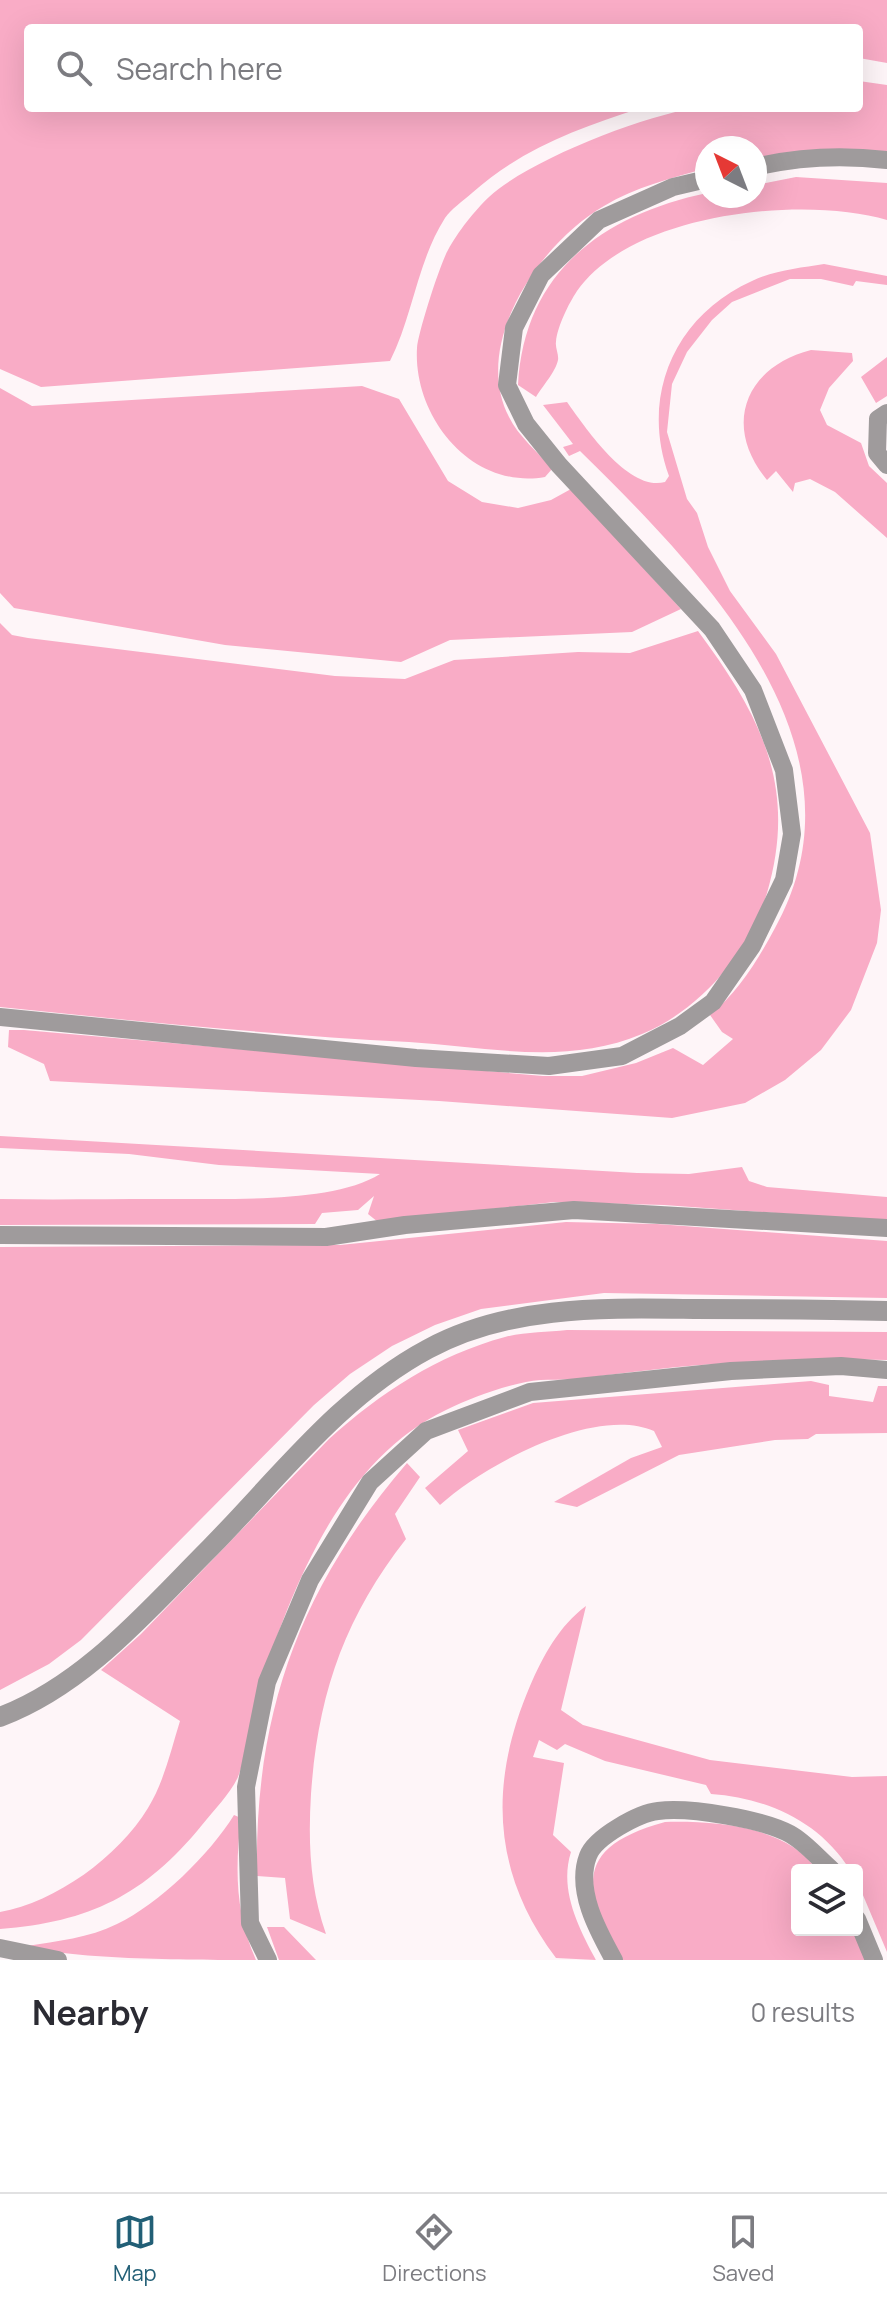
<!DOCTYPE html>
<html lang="en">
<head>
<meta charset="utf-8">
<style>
	:root { --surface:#fff; --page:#f2f2f3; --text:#2b2b33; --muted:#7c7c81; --line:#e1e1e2; --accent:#225f76 }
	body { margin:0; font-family:Manrope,sans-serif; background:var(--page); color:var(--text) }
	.controls { position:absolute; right:24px; bottom:24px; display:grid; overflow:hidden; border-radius:8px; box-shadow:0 8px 32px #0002 }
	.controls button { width:72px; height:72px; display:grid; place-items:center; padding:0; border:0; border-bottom:2px solid var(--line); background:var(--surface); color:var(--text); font:40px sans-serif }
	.compass { position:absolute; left:695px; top:136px; width:72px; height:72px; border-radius:50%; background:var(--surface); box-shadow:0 8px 32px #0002; rotate:318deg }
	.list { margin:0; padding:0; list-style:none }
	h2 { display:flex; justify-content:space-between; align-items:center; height:104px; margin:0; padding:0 32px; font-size:34px }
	h2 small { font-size:26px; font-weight:400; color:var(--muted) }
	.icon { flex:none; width:44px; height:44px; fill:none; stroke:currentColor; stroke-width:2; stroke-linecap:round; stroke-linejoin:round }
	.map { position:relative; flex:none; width:887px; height:1960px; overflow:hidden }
	.search { position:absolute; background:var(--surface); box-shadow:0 8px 32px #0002; left:24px; right:24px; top:24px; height:88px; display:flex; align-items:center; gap:20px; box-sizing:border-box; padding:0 28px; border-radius:8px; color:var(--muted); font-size:30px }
	.sheet { height:232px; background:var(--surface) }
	nav { display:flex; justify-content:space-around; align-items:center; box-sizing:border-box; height:112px; border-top:2px solid var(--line); background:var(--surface); font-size:22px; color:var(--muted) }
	nav a { display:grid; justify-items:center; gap:4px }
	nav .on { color:var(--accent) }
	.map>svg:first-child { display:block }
	.green { fill:#f9acc6 }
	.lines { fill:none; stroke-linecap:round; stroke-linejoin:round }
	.lane { stroke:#9f9b9c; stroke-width:18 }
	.street { stroke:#9f9b9c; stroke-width:20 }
</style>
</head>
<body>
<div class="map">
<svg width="887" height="1960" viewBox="0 0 887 1960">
	<rect width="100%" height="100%" fill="#fef5f8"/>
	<!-- green -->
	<path class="green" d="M0 0H887V63L859 58V28H28V108H641C579 128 521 149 472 193 463 201 451 209 445 218 417 262 413 316 390 361L41 387 0 369Z
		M859 81 887 85V153L755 159V148H707V168C672 178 635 187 604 206 540 243 471 343 509 417 518 436 539 453 552 469L545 477C472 490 413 417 417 348 418 333 440 264 448 250 457 233 475 210 489 197 529 160 640 117 695 108 710 106 728 108 743 108 782 108 820 108 859 108Z
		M796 177 887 183V220C803 195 631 213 577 291 569 303 557 327 556 342 555 347 559 355 558 360 556 371 542 387 536 397L518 385C524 272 603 215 707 193V196H755V185Z
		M824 264 887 276V285L856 281 853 286 821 279H790L732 302 712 320 687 352 672 384 667 432 687 499 697 513 708 547 730 591 776 654 870 833 881 910 877 943 851 1010 821 1050 785 1080 745 1103 672 1118 439 1101 50 1081 44 1064 8 1047 9 1030H24L543 1076H582L636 1063 673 1048 703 1065 733 1039 722 1032 710 1015C738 993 759 958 775 928 876 746 701 570 580 451L569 456 563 447 573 444 543 405 567 402C587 430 629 492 665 482L669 476C640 397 674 316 752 281 775 270 800 268 824 264Z
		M811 350 852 353 853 361 829 388 820 410 827 425 861 443 869 466 887 483V538L835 492 810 479 795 483 793 492 776 471 767 480C722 426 745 367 811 350Z
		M887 357V396L876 403 861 377Z
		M362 386 399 399 448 481 482 502 518 508 551 500 571 489 681 609 632 632 450 640 401 662 225 645 14 608 0 593V388L32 406Z
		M0 623 12 635 28 638 335 676 405 679 454 660 578 652 630 653 698 631C761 716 798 787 767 893 749 953 700 1010 642 1034 566 1066 488 1047 409 1042 273 1035 136 1021 0 1007Z
		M0 1136 637 1173 689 1174 742 1167 749 1181 767 1187 887 1197V1221L664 1205 554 1202 378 1222 368 1214 374 1196 358 1210 322 1213 315 1224 0 1225V1199C53 1200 106 1199 158 1199 218 1198 331 1205 380 1174L219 1165 129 1154 0 1148Z
		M566 1222 657 1224 887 1241V1298L604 1293 481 1309 435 1325 392 1346 350 1374 314 1405 81 1640 49 1664 0 1690V1247L340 1245Z
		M567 1330 887 1332V1360C787 1357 685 1364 586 1378 566 1381 545 1378 526 1382 500 1387 470 1398 446 1410 340 1461 290 1590 258 1694 250 1720 248 1752 238 1777 230 1794 214 1810 202 1825 145 1895 90 1922 0 1929V1912C56 1902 118 1857 148 1808 164 1782 171 1750 180 1721L101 1670 141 1634 329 1439C380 1393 438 1355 505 1337 525 1332 547 1332 567 1330Z
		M811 1381 829 1385V1396L873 1402 878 1386H887V1433L816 1434 808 1439 775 1440 679 1455 577 1507 554 1502 631 1458 662 1447 654 1431C595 1405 484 1465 440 1505L425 1488 468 1451 458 1430 533 1403Z
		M407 1463 420 1477 395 1514 406 1539C344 1618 318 1695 311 1794 308 1843 310 1888 326 1934L290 1919 285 1878 257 1876C254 1713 300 1587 407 1463Z
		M586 1606 561 1710 583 1725 710 1760 852 1777 887 1776V1952L857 1881V1870H850C819 1821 767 1798 711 1794L706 1785 605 1761 565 1744 557 1750 539 1740 533 1757 564 1763 553 1835 571 1852C559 1889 578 1927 596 1960L556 1958C491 1872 489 1782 530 1686 543 1656 559 1626 586 1606Z
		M234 1815 241 1818C235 1868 235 1913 256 1960 202 1960 69 1960 27 1946 57 1941 89 1938 117 1924 159 1904 210 1854 234 1815Z
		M665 1822C714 1821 786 1825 817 1870H797V1930H853L866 1960H622C581 1887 574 1847 665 1822Z
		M267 1927H284L316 1960H279Z"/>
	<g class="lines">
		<!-- lane -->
		<path class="lane" d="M755 167C797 157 844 155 887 160
			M887 413 878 419 877 453 887 465
			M0 1017 416 1058 549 1066 622 1056 680 1026 713 1002 752 946 784 880 792 834 784 770 753 690 712 629 559 465 526 424 507 385 514 328 541 275 599 220 673 187 707 179
			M0 1235 326 1237 405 1225 574 1210 887 1228
			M857 1919 874 1960
			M0 1948 58 1960
			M268 1960 250 1923 246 1787 267 1682 310 1580 370 1482 426 1431 530 1392 731 1371 841 1366 887 1370
			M614 1960C598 1931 575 1890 588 1856 595 1837 639 1813 658 1811 690 1807 762 1819 790 1834 805 1842 819 1859 832 1870"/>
		<!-- street -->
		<path class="street" d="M0 1717C85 1685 147 1611 210 1548 278 1479 340 1396 428 1349 509 1305 604 1308 694 1309 758 1309 823 1309 887 1311"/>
	</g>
</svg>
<div class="controls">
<button><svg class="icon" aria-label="layers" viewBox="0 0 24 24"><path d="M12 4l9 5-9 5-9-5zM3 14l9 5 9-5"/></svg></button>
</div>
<svg class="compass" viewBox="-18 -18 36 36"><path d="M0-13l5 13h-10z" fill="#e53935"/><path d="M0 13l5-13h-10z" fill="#7c7c81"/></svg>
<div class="search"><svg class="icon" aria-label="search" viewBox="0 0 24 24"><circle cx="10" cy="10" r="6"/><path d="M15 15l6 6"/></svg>Search here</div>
</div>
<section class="sheet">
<h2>Nearby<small>0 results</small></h2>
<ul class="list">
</ul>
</section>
<nav>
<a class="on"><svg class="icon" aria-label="map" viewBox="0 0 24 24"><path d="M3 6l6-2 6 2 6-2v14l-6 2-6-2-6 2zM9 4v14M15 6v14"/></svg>Map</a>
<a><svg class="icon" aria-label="directions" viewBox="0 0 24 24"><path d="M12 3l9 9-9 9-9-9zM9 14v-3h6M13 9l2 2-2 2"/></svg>Directions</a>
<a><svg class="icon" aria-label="saved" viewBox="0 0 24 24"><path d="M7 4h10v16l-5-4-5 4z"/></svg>Saved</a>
</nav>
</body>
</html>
